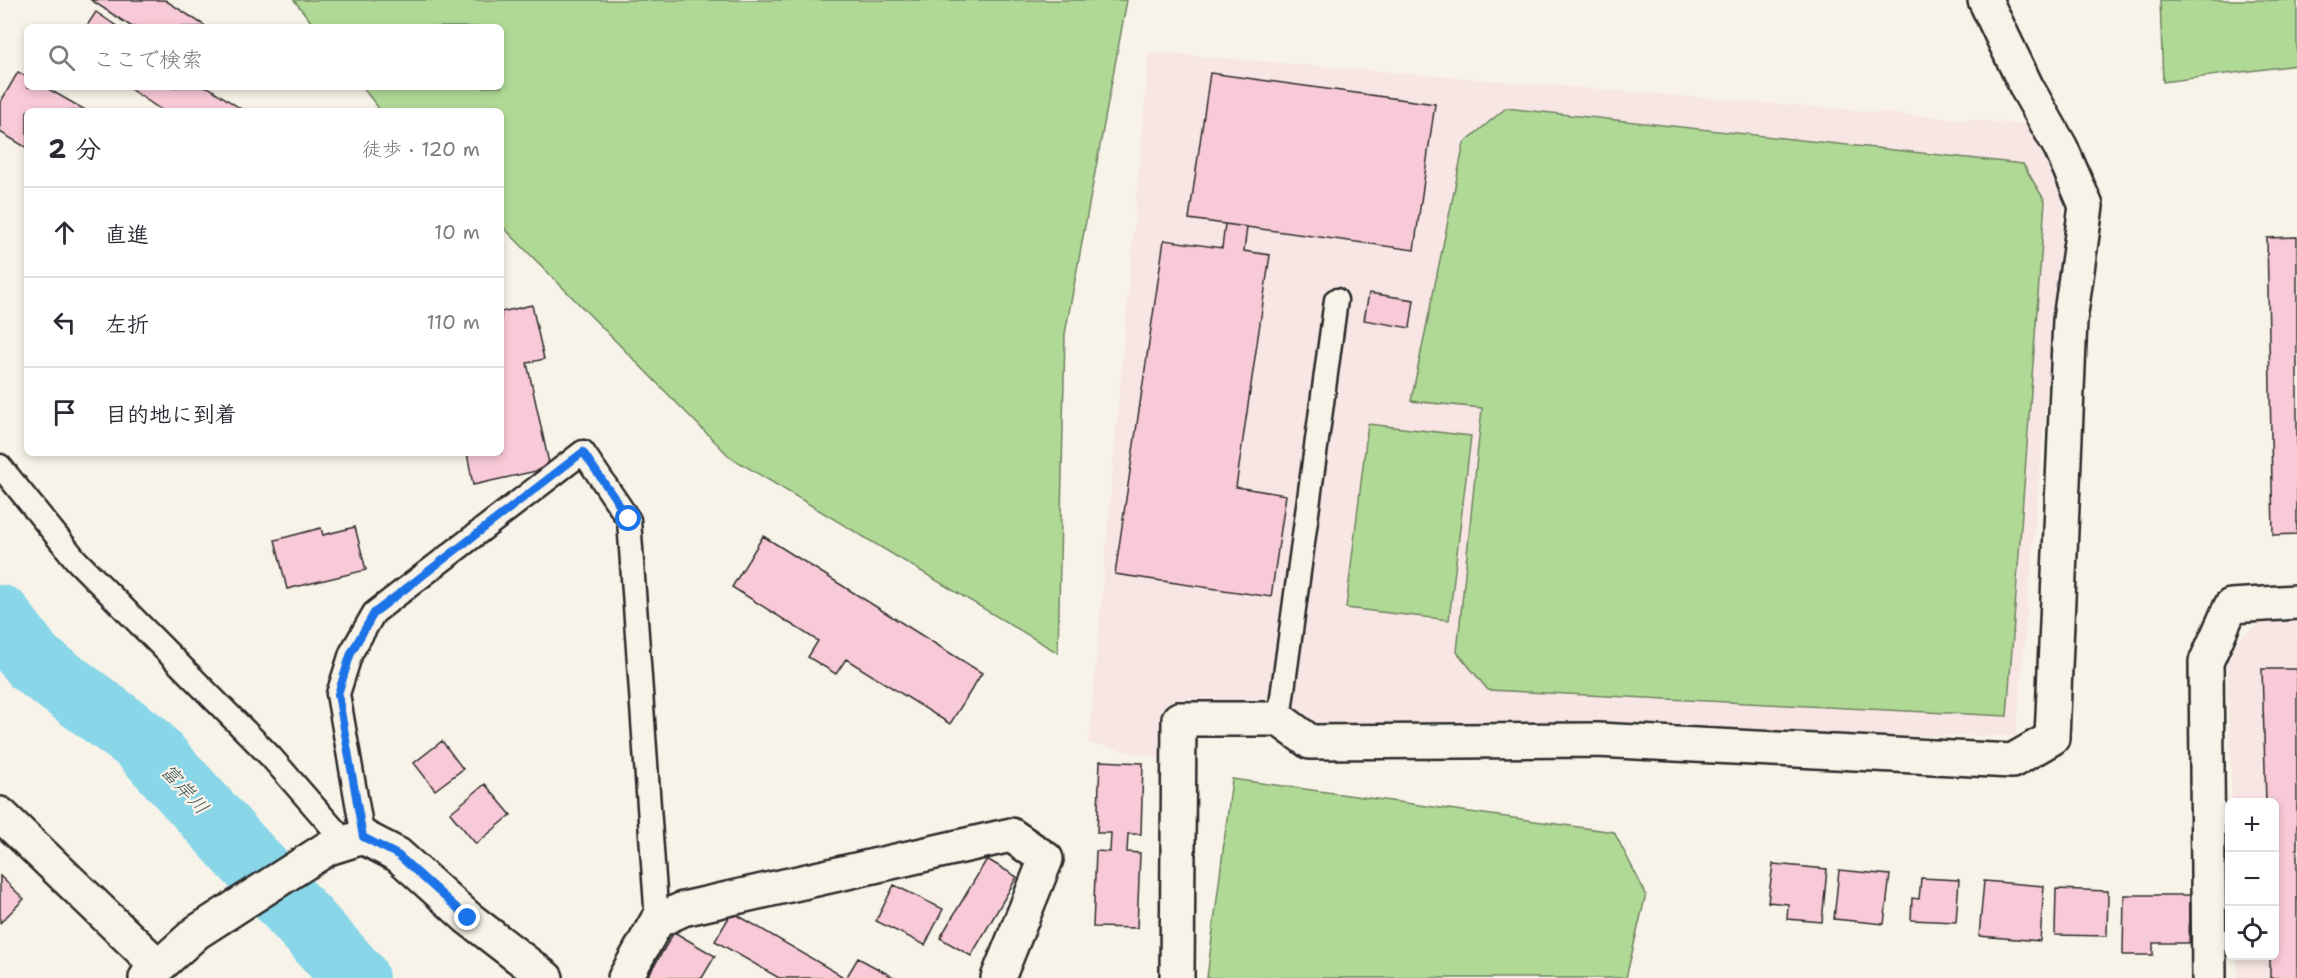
<!DOCTYPE html>
<html lang="ja">
<head>
<meta charset="utf-8">
<style>
	:root { --surface:#fff; --page:#f2f2f3; --text:#2b2b33; --muted:#7c7c81; --line:#e1e1e2 }
	body { margin:0; font-family:"Shantell Sans","Klee One",sans-serif; background:var(--page); color:var(--text) }
	.controls { position:absolute; right:18px; bottom:18px; display:grid; overflow:hidden; border-radius:9px; box-shadow:0 3px 9px #0003 }
	.controls button { width:54px; height:54px; display:grid; place-items:center; padding:0; border:0; border-bottom:2px solid var(--line); background:var(--surface); color:var(--text); font:30px sans-serif }
	.stop { position:absolute; width:18px; height:18px; margin:-14px; border:4px solid #1a73e8; border-radius:50%; background:#fff }
	.stop.end { background:#1a73e8; border-color:#fff; box-shadow:0 2px 6px #0008 }
	.list { margin:0; padding:0; list-style:none }
	h2 { display:flex; justify-content:space-between; align-items:center; height:78px; margin:0; padding:0 24px; font-size:26px }
	h2 small { font-size:20px; font-weight:400; color:var(--muted) }
	.list li { display:grid; grid-template-columns:39px 1fr auto; gap:18px; align-items:center; box-sizing:border-box; height:90px; padding:0 24px; border-top:2px solid var(--line) }
	.list b { display:block; font-size:22px; white-space:nowrap }
	.list em { font-size:20px; font-style:normal; color:var(--muted) }
	.icon { flex:none; width:33px; height:33px; fill:none; stroke:currentColor; stroke-width:2; stroke-linecap:round; stroke-linejoin:round }
	.map { position:relative; flex:none; width:2297px; height:978px; overflow:hidden }
	.search { position:absolute; background:var(--surface); box-shadow:0 3px 9px #0003; left:24px; top:24px; width:480px; height:66px; display:flex; align-items:center; gap:15px; box-sizing:border-box; padding:0 21px; border-radius:9px; color:var(--muted); font-size:22px }
	.panel { position:absolute; background:var(--surface); box-shadow:0 3px 9px #0003; left:24px; top:108px; width:480px; height:348px; border-radius:9px }
	.map>svg:first-child { display:block }
	.built { fill:#f7e6e3 }
	.green { fill:#b1d996; stroke:#6e8260; stroke-width:1.5 }
	.lines { fill:none; stroke-linecap:round; stroke-linejoin:round }
	.river { stroke:#89d6e9; stroke-width:66 }
	.building { fill:#f8c9d6; stroke:#2b2b2b; stroke-width:1.5 }
	.service-casing { stroke:#2b2b2b; stroke-width:27 }
	.minor-casing { stroke:#2b2b2b; stroke-width:38 }
	.tertiary-casing { stroke:#2b2b2b; stroke-width:38 }
	.service { stroke:#f7f3e8; stroke-width:22 }
	.minor { stroke:#f7f3e8; stroke-width:33 }
	.tertiary { stroke:#f7f3e8; stroke-width:33 }
	.route { stroke:#1a73e8; stroke-width:8 }
	.labels { text-anchor:middle; stroke-width:4.5; stroke-linejoin:round; paint-order:stroke }
	.water-label { font-size:20px; font-style:italic; fill:#42565a; stroke:#f7f3e8 }
</style>
</head>
<body>
<div class="map">
<svg width="2297" height="978" viewBox="0 0 2297 978">
	<rect width="100%" height="100%" fill="#f7f3e8"/>
	<filter id="ink" filterUnits="userSpaceOnUse"><feTurbulence type="fractalNoise" baseFrequency=".0167" numOctaves="2"/><feDisplacementMap in="SourceGraphic" scale="12" xChannelSelector="R" yChannelSelector="G"/><feConvolveMatrix kernelMatrix="1 2 1 2 8 2 1 2 1" color-interpolation-filters="sRGB"/></filter>
	<g filter="url(#ink)">
		<!-- built -->
		<path class="built" d="M1149 52 2032 125 2064 204 2016 736 1313 733 1170 707 1167 760 1089 743Z
			M2263 621H2297V978H2238L2237 956H2274V802H2232L2227 661 2239 639Z"/>
		<!-- green -->
		<path class="green" d="M294 0H1127L1065 334 1058 653 730 457 501 225V111H381L362 87H501V27H315Z
			M2160 0H2297V65L2163 82Z
			M1506 108 2023 164 2045 201 2007 716 1488 690 1457 652 1482 408 1411 401 1464 143Z
			M1368 424 1471 436 1449 620 1346 608Z
			M1232 779 1614 832 1646 894 1626 978H1207Z"/>
		<g class="lines">
			<!-- river -->
			<path class="river" d="M0 618 33 662 142 742 356 978"/>
		</g>
		<!-- building -->
		<path class="building" d="M91 0H165L207 27H132Z
			M96 12 118 27H86Z
			M18 72 27 77V87H45L87 111H27V148L0 132V103Z
			M1210 73 1435 104 1414 250 1189 219Z
			M127 87H208L244 111H163Z
			M1225 224 1247 227 1244 251 1270 255 1236 487 1286 495 1271 597 1115 574 1164 240 1222 248Z
			M2297 237V534L2273 535 2267 238Z
			M1369 293 1414 300 1410 328 1364 320Z
			M532 305 544 359 527 363 550 468 473 485 467 453H501V312Z
			M355 527 366 570 287 589 275 540 321 528 323 535Z
			M763 536 982 673 950 724 846 659 836 674 808 657 818 641 732 587Z
			M2262 669H2297V978H2270V956H2274V802H2266Z
			M442 741 463 769 435 790 414 763Z
			M1100 761 1143 763 1141 834H1128L1127 852 1140 853 1137 928 1093 927 1096 851 1110 852 1111 833H1097Z
			M485 784 511 815 476 844 450 813Z
			M987 859 1017 877 971 956 940 938Z
			M1773 864 1827 869 1822 922 1787 919 1788 904 1768 902Z
			M1839 870 1890 875 1884 924 1834 919Z
			M0 876 24 899 0 923Z
			M1921 878 1959 880 1956 922 1911 920 1912 898 1919 899Z
			M1984 881 2044 886 2040 941 1979 936Z
			M894 885 943 909 925 945 876 921Z
			M2056 889 2108 891 2107 936 2055 935Z
			M2124 895H2190L2189 943H2153V955H2123Z
			M732 912 842 976 841 978H779L715 941Z
			M674 932 715 956 702 978H647Z
			M858 958 895 978H846Z"/>
		<g class="lines">
			<!-- service casing -->
			<g class="service-casing">
				<path id="service" d="M0 466 76 560 271 757 345 842
					M1279 719 1336 300
					M363 837 338 694 351 653 374 613 583 452 629 520 657 921"/>
			</g>
			<!-- minor casing -->
			<g class="minor-casing">
				<path id="minor" d="M625 978 657 921 683 909 1011 835 1046 859 998 978
					M1177 978 1179 719H1279L1310 742 1597 740 2012 761 2052 738 2070 320 2086 206 2061 148 2027 88 1985 0
					M2209 978 2206 662 2231 606 2297 602"/>
			</g>
			<!-- tertiary casing -->
			<g class="tertiary-casing">
				<path id="tertiary" d="M0 814 158 966
					M146 978 197 932 328 848 363 837 398 855 468 918 546 978"/>
			</g>
			<!-- service -->
			<use href="#service" class="service"/>
			<!-- minor -->
			<use href="#minor" class="minor"/>
			<!-- tertiary -->
			<use href="#tertiary" class="tertiary"/>
		</g>
	</g>
	<g class="lines" filter="url(#ink)">
		<!-- route -->
		<path class="route" d="M468 918 398 855 363 837 338 694 351 653 374 613 583 452 629 519"/>
	</g>
	<g class="labels">
		<!-- water labels -->
		<g class="water-label">
			<text transform="translate(185 789) rotate(48)" y="7">富岸川</text>
		</g>
	</g>
</svg>
<div class="controls">
<button>+</button>
<button>−</button>
<button><svg class="icon" aria-label="locate" viewBox="0 0 24 24"><circle cx="12" cy="12" r="6"/><path d="M12 2v4M12 18v4M2 12h4M18 12h4"/></svg></button>
</div>
<div class="stop" style="left:629px;top:519px"></div>
<div class="stop end" style="left:468px;top:918px"></div>
<div class="search"><svg class="icon" aria-label="search" viewBox="0 0 24 24"><circle cx="10" cy="10" r="6"/><path d="M15 15l6 6"/></svg>ここで検索</div>
<section class="panel">
<h2>2 分<small>徒歩 · 120 m</small></h2>
<ul class="list">
<li><svg class="icon" aria-label="ahead" viewBox="0 0 24 24"><path d="M12 20V5M6 11l6-6 6 6"/></svg><div><b>直進</b></div><em>10 m</em></li>
<li><svg class="icon" aria-label="left" viewBox="0 0 24 24"><path d="M17 20v-9H6M10 6l-5 5 5 5"/></svg><div><b>左折</b></div><em>110 m</em></li>
<li><svg class="icon" aria-label="arrive" viewBox="0 0 24 24"><path d="M6 21V4h12l-3 4 3 4H6"/></svg><div><b>目的地に到着</b></div></li>
</ul>
</section>
</div>
</body>
</html>
